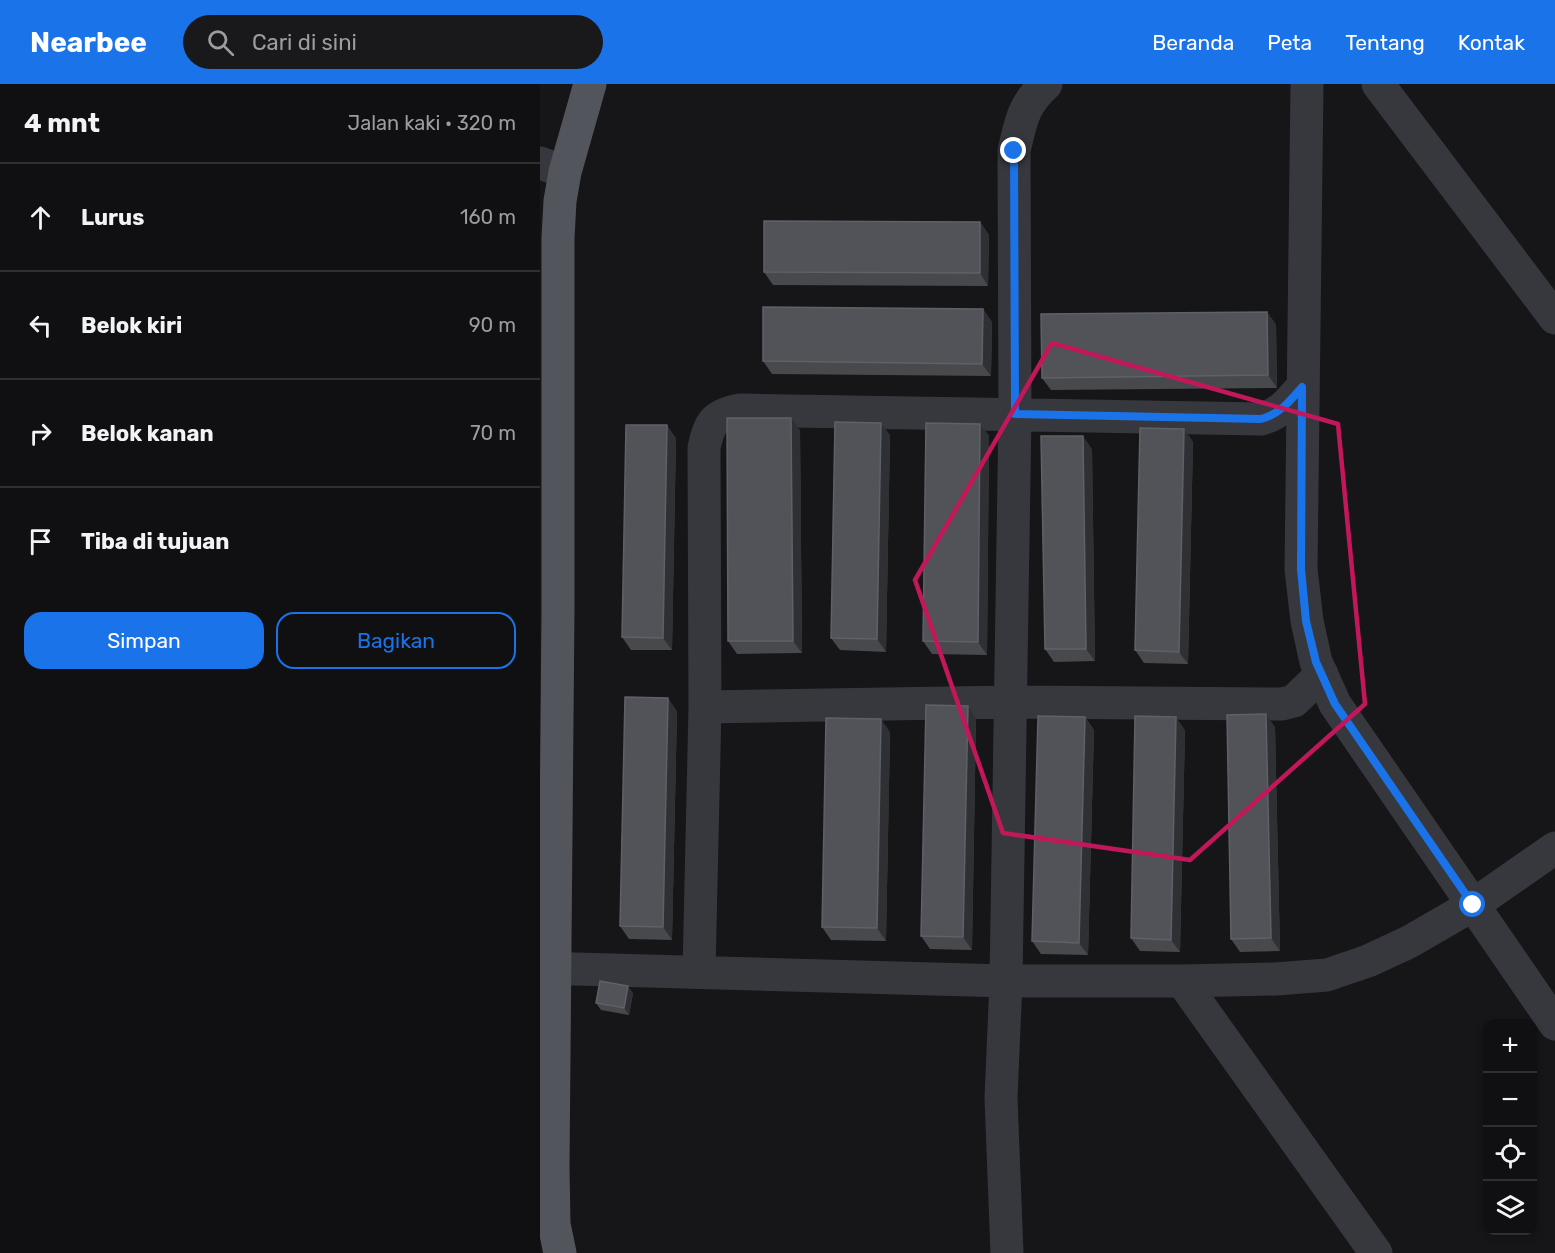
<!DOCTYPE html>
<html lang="id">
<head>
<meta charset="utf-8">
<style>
	:root { --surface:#101012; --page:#19191b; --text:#f1f3f6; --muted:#9c9d9f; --line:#303032; --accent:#1a73e8 }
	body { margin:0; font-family:Rubik,sans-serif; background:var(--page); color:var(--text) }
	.controls { position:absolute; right:18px; bottom:18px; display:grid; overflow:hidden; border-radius:12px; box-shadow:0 3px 9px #0003 }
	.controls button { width:54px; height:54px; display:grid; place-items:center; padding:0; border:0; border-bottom:2px solid var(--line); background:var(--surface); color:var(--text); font:30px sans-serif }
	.stop { position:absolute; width:18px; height:18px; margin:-14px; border:4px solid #1a73e8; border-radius:50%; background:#fff }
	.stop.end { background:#1a73e8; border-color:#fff; box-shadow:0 2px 6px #0008 }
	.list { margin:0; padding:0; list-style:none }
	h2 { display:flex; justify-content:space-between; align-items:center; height:78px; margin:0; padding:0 24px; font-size:26px }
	h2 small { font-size:20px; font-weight:400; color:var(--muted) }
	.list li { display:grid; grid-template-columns:39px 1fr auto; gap:18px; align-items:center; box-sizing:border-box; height:108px; padding:0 24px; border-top:2px solid var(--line) }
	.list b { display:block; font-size:22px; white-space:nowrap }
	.list em { font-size:20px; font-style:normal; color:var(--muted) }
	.actions { display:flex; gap:12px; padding:18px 24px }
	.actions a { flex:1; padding:14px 0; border:2px solid var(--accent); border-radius:18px; text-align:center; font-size:21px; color:var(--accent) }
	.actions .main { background:var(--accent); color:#fff }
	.icon { flex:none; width:33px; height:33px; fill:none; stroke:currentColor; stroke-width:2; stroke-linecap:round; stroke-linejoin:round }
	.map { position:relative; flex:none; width:1015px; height:1169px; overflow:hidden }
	header { display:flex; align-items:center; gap:36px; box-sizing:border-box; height:84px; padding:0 30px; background:var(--accent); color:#fff }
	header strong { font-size:28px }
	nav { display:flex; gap:33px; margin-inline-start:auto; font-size:21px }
	.search { width:420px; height:54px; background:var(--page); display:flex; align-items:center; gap:15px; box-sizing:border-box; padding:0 21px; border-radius:33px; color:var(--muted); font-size:22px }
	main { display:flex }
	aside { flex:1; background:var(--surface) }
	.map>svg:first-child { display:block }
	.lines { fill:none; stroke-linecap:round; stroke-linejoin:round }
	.minor { stroke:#37383d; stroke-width:33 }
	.major { stroke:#53555c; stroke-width:33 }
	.wall { fill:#47494d }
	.shaded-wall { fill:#2f3033 }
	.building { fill:#525359; stroke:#5f6168; stroke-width:1.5 }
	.route { stroke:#1a73e8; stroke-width:8 }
	.marked { fill:none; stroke:#c2185b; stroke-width:4.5; stroke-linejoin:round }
</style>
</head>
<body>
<header>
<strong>Nearbee</strong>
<div class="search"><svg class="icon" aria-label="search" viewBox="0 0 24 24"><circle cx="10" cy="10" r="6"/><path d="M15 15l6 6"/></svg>Cari di sini</div>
<nav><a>Beranda</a><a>Peta</a><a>Tentang</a><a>Kontak</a></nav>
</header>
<main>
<aside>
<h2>4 mnt<small>Jalan kaki · 320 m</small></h2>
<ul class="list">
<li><svg class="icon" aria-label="ahead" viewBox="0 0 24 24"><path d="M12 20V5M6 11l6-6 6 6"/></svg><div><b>Lurus</b></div><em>160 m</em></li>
<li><svg class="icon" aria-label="left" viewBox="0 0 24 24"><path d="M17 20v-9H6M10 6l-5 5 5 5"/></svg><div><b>Belok kiri</b></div><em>90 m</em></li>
<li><svg class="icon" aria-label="right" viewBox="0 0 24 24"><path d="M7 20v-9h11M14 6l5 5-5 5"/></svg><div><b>Belok kanan</b></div><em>70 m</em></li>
<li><svg class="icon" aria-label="arrive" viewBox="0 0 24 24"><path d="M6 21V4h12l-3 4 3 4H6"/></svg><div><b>Tiba di tujuan</b></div></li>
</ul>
<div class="actions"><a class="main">Simpan</a><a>Bagikan</a></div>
</aside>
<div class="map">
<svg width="1015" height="1169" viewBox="0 0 1015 1169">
	<rect width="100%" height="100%" fill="#161618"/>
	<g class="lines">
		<!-- minor -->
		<path class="minor" d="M767 0 761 485 767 537 776 578 795 620 1015 940
			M838 0 1015 234
			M0 79 25 88
			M165 623 471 618 742 620 754 617 782 590
			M0 884 466 897H642L736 895 787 891 828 877 869 858 933 821 1015 764
			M159 888 165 623 164 364C169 339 174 331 200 326L721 335C740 330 750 317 762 303
			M642 897 836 1169
			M467 1169 461 1014 466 897 475 330 474 67C481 38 482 22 506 0"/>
		<!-- major -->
		<path class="major" d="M20 1169 14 1140 13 1083 18 526V154L20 117 25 88 50 0"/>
	</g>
	<!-- wall -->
	<path class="wall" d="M440 138 449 151 448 202 233 201 224 188Z
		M443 225 452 238 451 292 232 290 223 277Z
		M727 228 736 241 737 304 511 306 502 294Z
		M440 340 449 352 447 571 392 570 383 557Z
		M644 345 653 358 648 580 604 579 595 566Z
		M260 346 262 569 197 570 188 557Z
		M350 351 346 568 300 566 291 554Z
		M136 354 132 566H91L82 553Z
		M552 365 555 577 514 578 505 565Z
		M137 627 132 856 89 855 80 842Z
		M545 633 554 646 548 871 501 870 492 857Z
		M436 635 432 866 390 865 381 852Z
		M735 643 740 867 700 868 691 855Z
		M645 646 640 868 600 867 591 854Z
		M350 648 346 857 291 856 282 843Z
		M93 909 89 931 61 926 56 919Z"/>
	<!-- shaded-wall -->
	<path class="shaded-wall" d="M440 138 449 151 448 202 440 189Z
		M443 225 452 238 451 292 442 280Z
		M727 228 736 241 737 304 728 291Z
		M251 334 260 346 262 569 253 557Z
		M341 339 350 351 346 568 337 555Z
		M440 340 449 352 447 571 438 558Z
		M127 341 136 354 132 566 123 554Z
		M644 345 653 358 648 580 639 568Z
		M543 352 552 365 555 577 546 565Z
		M128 614 137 627 132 856 123 843Z
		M428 622 436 635 432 866 423 853Z
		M726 630 735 643 740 867 731 854Z
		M545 633 554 646 548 871 539 859Z
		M636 633 645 646 640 868 631 856Z
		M341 635 350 648 346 857 337 844Z
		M88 902 93 909 89 931 84 924Z"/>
	<!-- building -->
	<path class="building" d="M224 137 440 138V189L224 188Z
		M223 223 443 225 442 280 223 277Z
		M727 228 728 291 502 294 501 230Z
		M187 334H251L253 557H188Z
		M295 338 341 339 337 555 291 554Z
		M386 339 440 340 438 558 383 557Z
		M86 341H127L123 554 82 553Z
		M600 344 644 345 639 568 595 566Z
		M501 352H543L546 565H505Z
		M85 613 128 614 123 843 80 842Z
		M386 621 428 622 423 853 381 852Z
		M726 630 731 854 691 855 687 631Z
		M498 632 545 633 539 859 492 857Z
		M595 632 636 633 631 856 591 854Z
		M286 634 341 635 337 844 282 843Z
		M60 897 88 902 84 924 56 919Z"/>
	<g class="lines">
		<!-- route -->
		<path class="route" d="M474 67 475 330 721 335C740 330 750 317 762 303L761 485 766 537 776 578 795 620 933 821"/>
	</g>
	<!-- marked area -->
	<path class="marked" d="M512 259 798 340 825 620 650 776 463 749 375 496Z"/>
</svg>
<div class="controls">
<button>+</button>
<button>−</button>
<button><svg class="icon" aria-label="locate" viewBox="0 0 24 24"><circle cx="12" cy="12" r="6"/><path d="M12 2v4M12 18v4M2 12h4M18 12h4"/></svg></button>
<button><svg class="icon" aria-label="layers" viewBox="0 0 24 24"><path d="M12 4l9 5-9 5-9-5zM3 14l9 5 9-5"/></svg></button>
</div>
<div class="stop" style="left:933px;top:821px"></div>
<div class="stop end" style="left:474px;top:67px"></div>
</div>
</main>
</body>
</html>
